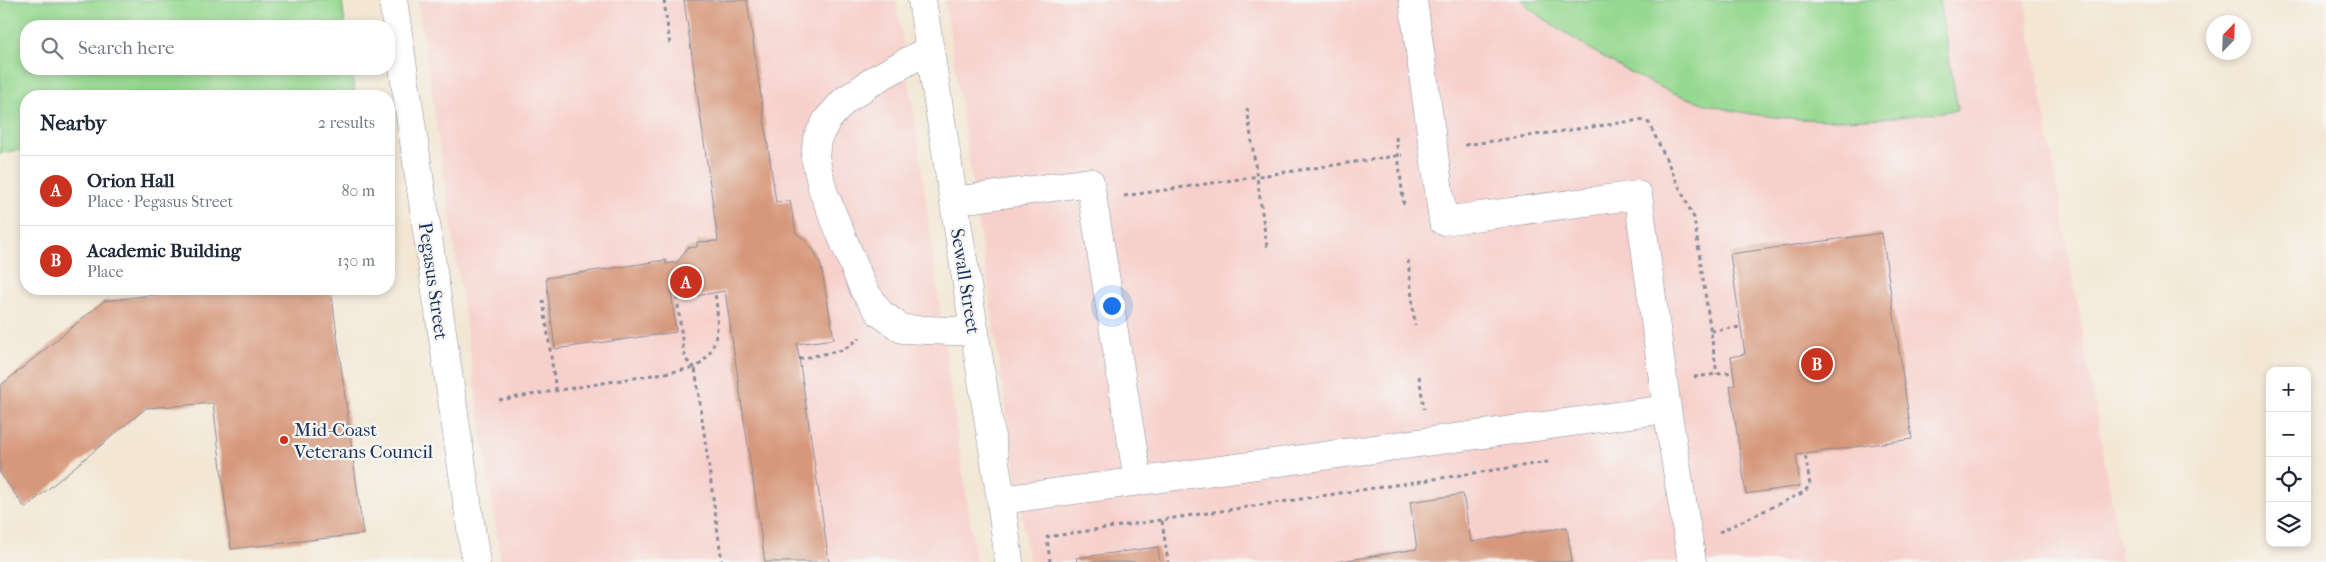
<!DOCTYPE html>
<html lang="en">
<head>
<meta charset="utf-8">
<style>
	:root { --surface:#fff; --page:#f2f2f3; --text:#1f2937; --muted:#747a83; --line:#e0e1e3; --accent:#c8321e }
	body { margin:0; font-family:"IM FELL French Canon",serif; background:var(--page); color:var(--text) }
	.controls { position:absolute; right:15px; bottom:15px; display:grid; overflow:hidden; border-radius:10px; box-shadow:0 2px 8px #0003 }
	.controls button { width:45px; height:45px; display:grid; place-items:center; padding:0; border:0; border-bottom:1px solid var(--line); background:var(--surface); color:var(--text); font:25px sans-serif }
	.compass { position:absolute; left:2206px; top:15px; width:45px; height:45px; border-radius:50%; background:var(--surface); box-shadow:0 2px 8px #0003; rotate:23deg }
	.you { position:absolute; left:1111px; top:305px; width:18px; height:18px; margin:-12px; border:4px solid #fff; border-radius:50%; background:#1a73e8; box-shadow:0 0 0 8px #1a73e833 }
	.badge { display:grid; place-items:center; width:32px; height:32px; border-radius:50%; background:var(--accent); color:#fff; font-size:16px; font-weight:700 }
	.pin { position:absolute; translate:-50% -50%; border:2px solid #fff; box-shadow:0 1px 5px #0006 }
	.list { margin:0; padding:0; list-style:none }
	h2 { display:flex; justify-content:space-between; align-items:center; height:65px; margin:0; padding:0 20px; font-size:21px }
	h2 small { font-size:16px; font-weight:400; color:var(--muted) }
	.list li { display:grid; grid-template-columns:32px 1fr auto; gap:15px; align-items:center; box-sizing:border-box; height:70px; padding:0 20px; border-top:1px solid var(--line) }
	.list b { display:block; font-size:19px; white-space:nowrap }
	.list p { margin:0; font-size:16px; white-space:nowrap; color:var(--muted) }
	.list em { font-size:16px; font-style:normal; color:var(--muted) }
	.icon { flex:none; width:28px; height:28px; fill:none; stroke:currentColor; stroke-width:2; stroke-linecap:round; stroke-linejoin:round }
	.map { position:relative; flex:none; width:2326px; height:562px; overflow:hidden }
	.search { position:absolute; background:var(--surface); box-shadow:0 2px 8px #0003; left:20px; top:20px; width:375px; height:55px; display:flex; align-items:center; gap:12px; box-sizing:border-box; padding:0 18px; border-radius:20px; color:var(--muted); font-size:19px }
	.panel { position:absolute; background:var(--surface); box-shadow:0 2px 8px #0003; left:20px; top:90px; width:375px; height:205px; border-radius:20px }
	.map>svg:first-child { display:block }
	.built { fill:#f7d0cc }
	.green { fill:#95d88f; stroke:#588476 }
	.building { fill:#d6977a }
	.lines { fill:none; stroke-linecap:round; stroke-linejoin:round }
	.minor-casing { stroke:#878b99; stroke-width:29 }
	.path { stroke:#878b99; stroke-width:3; stroke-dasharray:4 4; stroke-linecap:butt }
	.minor { stroke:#fff; stroke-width:28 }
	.poi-dot { fill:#c8321e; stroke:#f6f6f2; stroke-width:2 }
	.labels { text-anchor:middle; stroke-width:4.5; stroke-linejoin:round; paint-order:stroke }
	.street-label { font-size:19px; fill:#1b2f5e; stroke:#f6f6f2 }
	.poi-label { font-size:19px; fill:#1b2f5e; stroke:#f6f6f2; text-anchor:start }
</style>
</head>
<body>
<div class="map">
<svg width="2326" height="562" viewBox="0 0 2326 562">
	<rect width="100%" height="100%" fill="#f6f6f2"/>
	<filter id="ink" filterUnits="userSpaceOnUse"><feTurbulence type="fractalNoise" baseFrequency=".02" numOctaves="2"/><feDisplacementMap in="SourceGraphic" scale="10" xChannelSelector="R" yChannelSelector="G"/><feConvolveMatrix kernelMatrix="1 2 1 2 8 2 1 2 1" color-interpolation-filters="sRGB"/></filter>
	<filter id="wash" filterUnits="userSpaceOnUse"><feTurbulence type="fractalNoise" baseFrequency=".0096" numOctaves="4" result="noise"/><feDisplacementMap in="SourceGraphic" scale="20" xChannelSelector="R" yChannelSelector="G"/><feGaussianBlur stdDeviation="1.12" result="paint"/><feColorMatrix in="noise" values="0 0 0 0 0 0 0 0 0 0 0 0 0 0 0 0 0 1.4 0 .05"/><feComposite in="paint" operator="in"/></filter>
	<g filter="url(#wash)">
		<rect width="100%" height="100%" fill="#f3e7d4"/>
		<!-- built -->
		<path class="built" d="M418 0H896L917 133 948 371 976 562H501Z
			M945 0H2025L2122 562H1029Z"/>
		<!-- green -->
		<path class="green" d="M0 0H342L345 26H26V69H351L355 96H26V149L0 153Z
			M1521 0H1939L1958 110C1870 122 1776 128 1690 99 1632 79 1582 44 1531 10Z"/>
		<g id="blocks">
			<!-- building -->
			<path class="building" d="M684 0H747L776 202 790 201 796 233 805 240 814 251 821 266 834 339 797 344 829 562H765L725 291 684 298 683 287 671 290 676 332 555 349 546 278 666 260V264L678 262 687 248 697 247V242L718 241Z
				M1882 233 1912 439 1796 455 1800 486 1746 494 1730 386 1735 385 1731 357 1745 354 1730 254Z
				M202 289H331L363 534 231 549 213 403 146 408 25 508 0 473V386L104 301Z
				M1463 494 1471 542 1567 527 1572 562H1336L1417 549 1410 502Z
				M1158 547 1160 562H1077L1076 558Z"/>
		</g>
	</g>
	<g filter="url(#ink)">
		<use href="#blocks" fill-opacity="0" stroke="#878b99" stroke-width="1"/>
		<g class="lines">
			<!-- minor casing -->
			<g class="minor-casing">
				<path id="minor" d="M393 0 476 562
					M922 0 1001 500 1009 562
					M930 49 876 79 844 101 827 120 817 139 815 157 823 191 864 290 880 313 902 329 975 332
					M954 201 1090 182 1138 481
					M1667 409 1692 562
					M1001 500 1667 409 1638 195 1443 221 1413 0"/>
			</g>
			<!-- path -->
			<path class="path" d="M664 0 670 45
				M1247 108 1267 247
				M1396 137 1404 208
				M1465 145 1640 120 1649 123 1694 218 1717 374
				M1124 196 1402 155
				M1408 260 1415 325
				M676 289 683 347 686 360 695 368C721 351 719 320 715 293
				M543 300 556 391
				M1711 331 1741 327
				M799 359 843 350 860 338
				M1419 376 1424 409
				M1694 377 1733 372
				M499 400 695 368 722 562
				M1162 521 1168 562
				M1719 532 1804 492 1810 485 1805 454
				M1050 562 1047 537 1548 462"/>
			<!-- minor -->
			<use href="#minor" class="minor"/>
		</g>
	</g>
	<!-- markers -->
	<circle class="poi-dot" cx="284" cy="440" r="5"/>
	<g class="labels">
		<!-- street labels -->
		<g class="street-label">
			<text transform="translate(434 281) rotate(82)" y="7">Pegasus Street</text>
			<text transform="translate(966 281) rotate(81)" y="7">Sewall Street</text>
		</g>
		<!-- poi labels -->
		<g class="poi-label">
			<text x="294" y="436">Mid-Coast<tspan x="294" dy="22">Veterans Council</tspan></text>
		</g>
	</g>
</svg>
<div class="controls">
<button>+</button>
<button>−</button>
<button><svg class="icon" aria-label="locate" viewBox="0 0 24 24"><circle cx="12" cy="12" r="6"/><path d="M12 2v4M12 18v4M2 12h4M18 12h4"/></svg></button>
<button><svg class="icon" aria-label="layers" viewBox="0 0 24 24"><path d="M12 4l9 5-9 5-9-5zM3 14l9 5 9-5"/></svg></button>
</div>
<svg class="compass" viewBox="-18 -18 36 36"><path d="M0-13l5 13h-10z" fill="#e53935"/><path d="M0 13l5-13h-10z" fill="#747a83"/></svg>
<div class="you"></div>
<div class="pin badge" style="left:686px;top:282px">A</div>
<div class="pin badge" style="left:1817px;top:364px">B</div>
<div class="search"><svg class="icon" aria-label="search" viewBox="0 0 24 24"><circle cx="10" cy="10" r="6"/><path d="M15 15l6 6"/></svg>Search here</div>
<section class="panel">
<h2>Nearby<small>2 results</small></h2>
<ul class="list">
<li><span class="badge">A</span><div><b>Orion Hall</b><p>Place · Pegasus Street</p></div><em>80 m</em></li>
<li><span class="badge">B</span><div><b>Academic Building</b><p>Place</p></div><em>130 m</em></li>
</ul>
</section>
</div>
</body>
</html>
